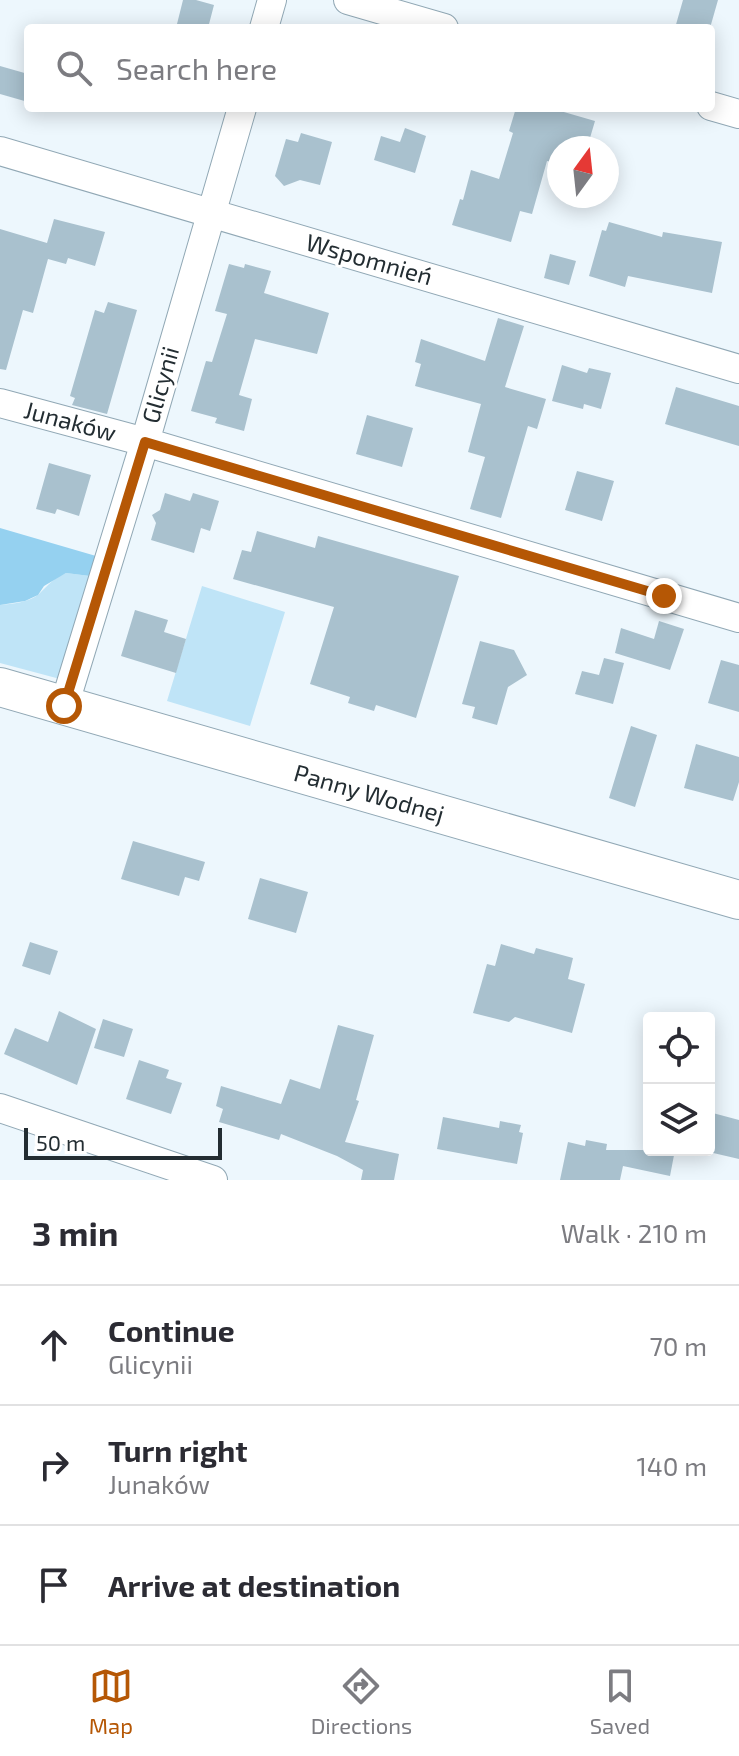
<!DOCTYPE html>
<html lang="en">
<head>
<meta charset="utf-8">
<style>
	:root { --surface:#fff; --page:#f2f2f3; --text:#2b2b33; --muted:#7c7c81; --line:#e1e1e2; --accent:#b55705 }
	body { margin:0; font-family:"Exo 2",sans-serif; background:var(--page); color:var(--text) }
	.controls { position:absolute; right:24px; bottom:24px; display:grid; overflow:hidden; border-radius:8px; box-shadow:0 4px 20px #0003 }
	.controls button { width:72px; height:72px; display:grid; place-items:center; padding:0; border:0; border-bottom:2px solid var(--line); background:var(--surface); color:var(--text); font:40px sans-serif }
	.compass { position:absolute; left:547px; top:136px; width:72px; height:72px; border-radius:50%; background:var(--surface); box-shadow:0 4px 20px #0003; rotate:15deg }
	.scale { position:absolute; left:24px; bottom:20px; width:198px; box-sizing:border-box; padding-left:8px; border:4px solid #232d32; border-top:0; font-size:22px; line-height:28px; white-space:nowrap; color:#232d32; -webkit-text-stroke:6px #fff; paint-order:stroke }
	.stop { position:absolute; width:24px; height:24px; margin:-18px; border:6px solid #b55705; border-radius:50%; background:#fff }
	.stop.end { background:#b55705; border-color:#fff; box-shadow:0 2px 8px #0008 }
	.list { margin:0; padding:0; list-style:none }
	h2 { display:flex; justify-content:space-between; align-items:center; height:104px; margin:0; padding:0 32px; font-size:34px }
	h2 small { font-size:26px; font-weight:400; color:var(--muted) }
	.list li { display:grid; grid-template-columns:52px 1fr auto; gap:24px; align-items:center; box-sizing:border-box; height:120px; padding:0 32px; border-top:2px solid var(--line) }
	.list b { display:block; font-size:30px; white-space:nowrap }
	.list p { margin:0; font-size:26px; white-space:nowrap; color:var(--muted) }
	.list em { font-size:26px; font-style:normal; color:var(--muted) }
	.icon { flex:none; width:44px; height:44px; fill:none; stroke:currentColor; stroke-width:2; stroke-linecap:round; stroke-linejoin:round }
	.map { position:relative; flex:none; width:739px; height:1180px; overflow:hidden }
	.search { position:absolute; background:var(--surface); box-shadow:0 4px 20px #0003; left:24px; right:24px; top:24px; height:88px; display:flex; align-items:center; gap:20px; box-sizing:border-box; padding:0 28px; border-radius:8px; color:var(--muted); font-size:30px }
	.sheet { height:464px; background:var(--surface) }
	nav { display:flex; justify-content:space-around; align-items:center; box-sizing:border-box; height:112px; border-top:2px solid var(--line); background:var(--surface); font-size:22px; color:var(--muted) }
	nav a { display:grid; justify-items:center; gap:4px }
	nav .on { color:var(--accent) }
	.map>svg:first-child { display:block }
	.green { fill:#bfe4f7 }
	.forest { fill:#95d1f0 }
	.building { fill:#a9c1ce }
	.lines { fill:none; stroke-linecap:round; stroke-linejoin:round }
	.street-casing { stroke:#91a8b5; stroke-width:30 }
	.secondary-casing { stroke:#91a8b5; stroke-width:40 }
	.street { stroke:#fff; stroke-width:28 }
	.secondary { stroke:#fff; stroke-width:38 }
	.route { stroke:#b55705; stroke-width:10 }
	.labels { text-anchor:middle; stroke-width:6; stroke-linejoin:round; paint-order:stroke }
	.street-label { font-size:24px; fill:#232d32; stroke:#fff }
</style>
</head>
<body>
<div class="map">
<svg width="739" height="1180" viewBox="0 0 739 1180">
	<rect width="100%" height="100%" fill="#edf7fd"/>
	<!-- green -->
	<path class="green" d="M66 573 90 576 60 679 0 663V605C12 604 30 602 39 594 48 585 54 578 66 573Z
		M202 586 285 612 250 726 167 701Z"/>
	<!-- forest -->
	<path class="forest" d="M0 528 96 556 90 576 66 573 44 586 38 595 25 601 0 605Z"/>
	<!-- building -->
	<path class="building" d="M183 0H196L214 5 208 28H176Z
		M683 0H718L710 28H675Z
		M0 66 28 74V102L0 94Z
		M516 108H550L595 121 587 148H559V164L547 161 532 214 520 211 511 242 452 225 460 199 463 200 471 170 499 179 513 133 509 131Z
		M405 128 426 136 415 173 374 160 381 136 400 142Z
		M301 133 332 142 320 185 300 180 284 186 275 176 286 139 298 142Z
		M54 219 105 232 95 266 68 258 66 264 48 259 33 313 23 310 6 370 0 369V229L47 243Z
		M609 222 662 237 663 232 722 242 712 293 628 276 625 287 589 276 602 230 606 231Z
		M550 254 576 261 569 285 544 278Z
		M229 264 244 268 245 264 271 271 264 293 329 313 317 354 255 339 239 395 252 399 244 431 215 423 217 418 191 411 206 361 212 362 227 314 215 311Z
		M108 302 137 310 107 414 72 405 75 398 70 396 95 310 104 313Z
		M498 318 524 326 505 387 546 399 537 429 528 426 501 518 470 509 485 457 468 452 481 404 415 386 421 364 415 362 421 339 485 361Z
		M562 365 587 373 589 368 611 373 601 409 584 404 583 409 552 401Z
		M676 387 739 406V446L665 424Z
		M367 415 413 428 402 467 356 454Z
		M49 463 91 475 79 516 57 509 55 514 36 509Z
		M577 471 614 481 602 521 565 510Z
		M165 493 190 501 193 493 219 501 210 531 201 528 194 553 151 540 156 523 152 515 160 510Z
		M257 531 315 548 318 536 459 576 416 718 376 705 374 711 348 703 350 697 310 684 334 607 233 579 242 550 251 552Z
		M135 610 168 620 164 632 186 639 176 673 121 656Z
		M659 621 684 629 670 670 615 653 621 628 654 639Z
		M480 641 514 650 527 675 508 687 497 725 472 718 475 707 462 704Z
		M604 658 624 663 613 704 575 694 582 671 599 675Z
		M721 660 739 665V712L708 703Z
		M631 726 657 735 635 807 609 798Z
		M696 744 739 757V782L733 801 684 788Z
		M133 841 205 862 199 881 185 877 179 896 121 879Z
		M260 878 308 892 296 933 248 919Z
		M30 942 58 951 50 975 22 966Z
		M501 944 534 954 536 948 573 958 568 979 585 984 572 1033 515 1017 509 1022 473 1013 487 964 495 966Z
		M59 1011 96 1029 77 1085 4 1054 15 1028 48 1042Z
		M103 1019 133 1029 124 1057 94 1048Z
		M338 1025 374 1035 356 1100 359 1101 345 1142 399 1154 394 1180H361L363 1170 337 1156 281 1134 279 1140 219 1122 223 1109 216 1106 221 1086 281 1104 290 1079 320 1089Z
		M139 1060 169 1070 166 1078 182 1083 171 1114 126 1099Z
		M709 1112 739 1120V1159L709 1152Z
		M443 1117 499 1128 500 1121 521 1125 519 1132 523 1133 517 1164 437 1149Z
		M586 1140 607 1144 606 1150H675L670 1176 623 1166 620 1180H560L568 1142 585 1146Z"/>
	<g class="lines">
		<!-- street casing -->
		<g class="street-casing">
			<path id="street" d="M348 0 444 28
				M264 28 272 0
				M711 106 739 114
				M0 151 739 369
				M0 403 145 442 739 618
				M64 706 145 442 242 108
				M0 1108 213 1180"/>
		</g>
		<!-- secondary casing -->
		<g class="secondary-casing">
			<path id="secondary" d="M0 687 739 900"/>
		</g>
		<!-- street -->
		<use href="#street" class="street"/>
		<!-- secondary -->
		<use href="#secondary" class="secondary"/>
	</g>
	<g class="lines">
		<!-- route -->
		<path class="route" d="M64 706 145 442 664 596"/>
	</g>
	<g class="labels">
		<!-- street labels -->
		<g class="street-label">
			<text transform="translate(369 260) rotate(16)" y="8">Wspomnień</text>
			<text transform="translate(161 385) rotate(-74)" y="8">Glicynii</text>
			<text transform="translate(70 422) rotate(15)" y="8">Junaków</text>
			<text transform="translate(369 794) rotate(16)" y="8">Panny Wodnej</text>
		</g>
	</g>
</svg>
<div class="controls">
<button><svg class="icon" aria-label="locate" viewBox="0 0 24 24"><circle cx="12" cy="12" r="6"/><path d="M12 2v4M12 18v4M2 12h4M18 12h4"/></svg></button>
<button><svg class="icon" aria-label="layers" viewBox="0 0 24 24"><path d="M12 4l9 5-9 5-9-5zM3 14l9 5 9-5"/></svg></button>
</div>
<svg class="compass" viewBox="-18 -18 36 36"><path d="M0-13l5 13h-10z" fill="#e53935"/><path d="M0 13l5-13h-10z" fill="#7c7c81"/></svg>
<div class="scale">50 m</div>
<div class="stop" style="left:64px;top:706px"></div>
<div class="stop end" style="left:664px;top:596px"></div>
<div class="search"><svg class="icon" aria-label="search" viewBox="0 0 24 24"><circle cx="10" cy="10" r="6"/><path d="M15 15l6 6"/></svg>Search here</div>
</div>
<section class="sheet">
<h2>3 min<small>Walk · 210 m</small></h2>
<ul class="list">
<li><svg class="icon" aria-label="ahead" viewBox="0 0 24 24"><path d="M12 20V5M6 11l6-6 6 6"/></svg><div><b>Continue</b><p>Glicynii</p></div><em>70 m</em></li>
<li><svg class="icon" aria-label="right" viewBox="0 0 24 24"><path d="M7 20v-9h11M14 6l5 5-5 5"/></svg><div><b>Turn right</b><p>Junaków</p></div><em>140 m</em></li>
<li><svg class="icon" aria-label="arrive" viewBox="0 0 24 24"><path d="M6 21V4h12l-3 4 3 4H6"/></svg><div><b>Arrive at destination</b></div></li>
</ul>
</section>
<nav>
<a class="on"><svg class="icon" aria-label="map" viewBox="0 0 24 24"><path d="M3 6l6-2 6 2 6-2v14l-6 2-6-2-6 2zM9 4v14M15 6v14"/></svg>Map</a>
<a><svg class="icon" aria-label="directions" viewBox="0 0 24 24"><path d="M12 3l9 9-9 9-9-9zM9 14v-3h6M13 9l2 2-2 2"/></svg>Directions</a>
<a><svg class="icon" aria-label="saved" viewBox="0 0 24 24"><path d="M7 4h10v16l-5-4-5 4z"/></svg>Saved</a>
</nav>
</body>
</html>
